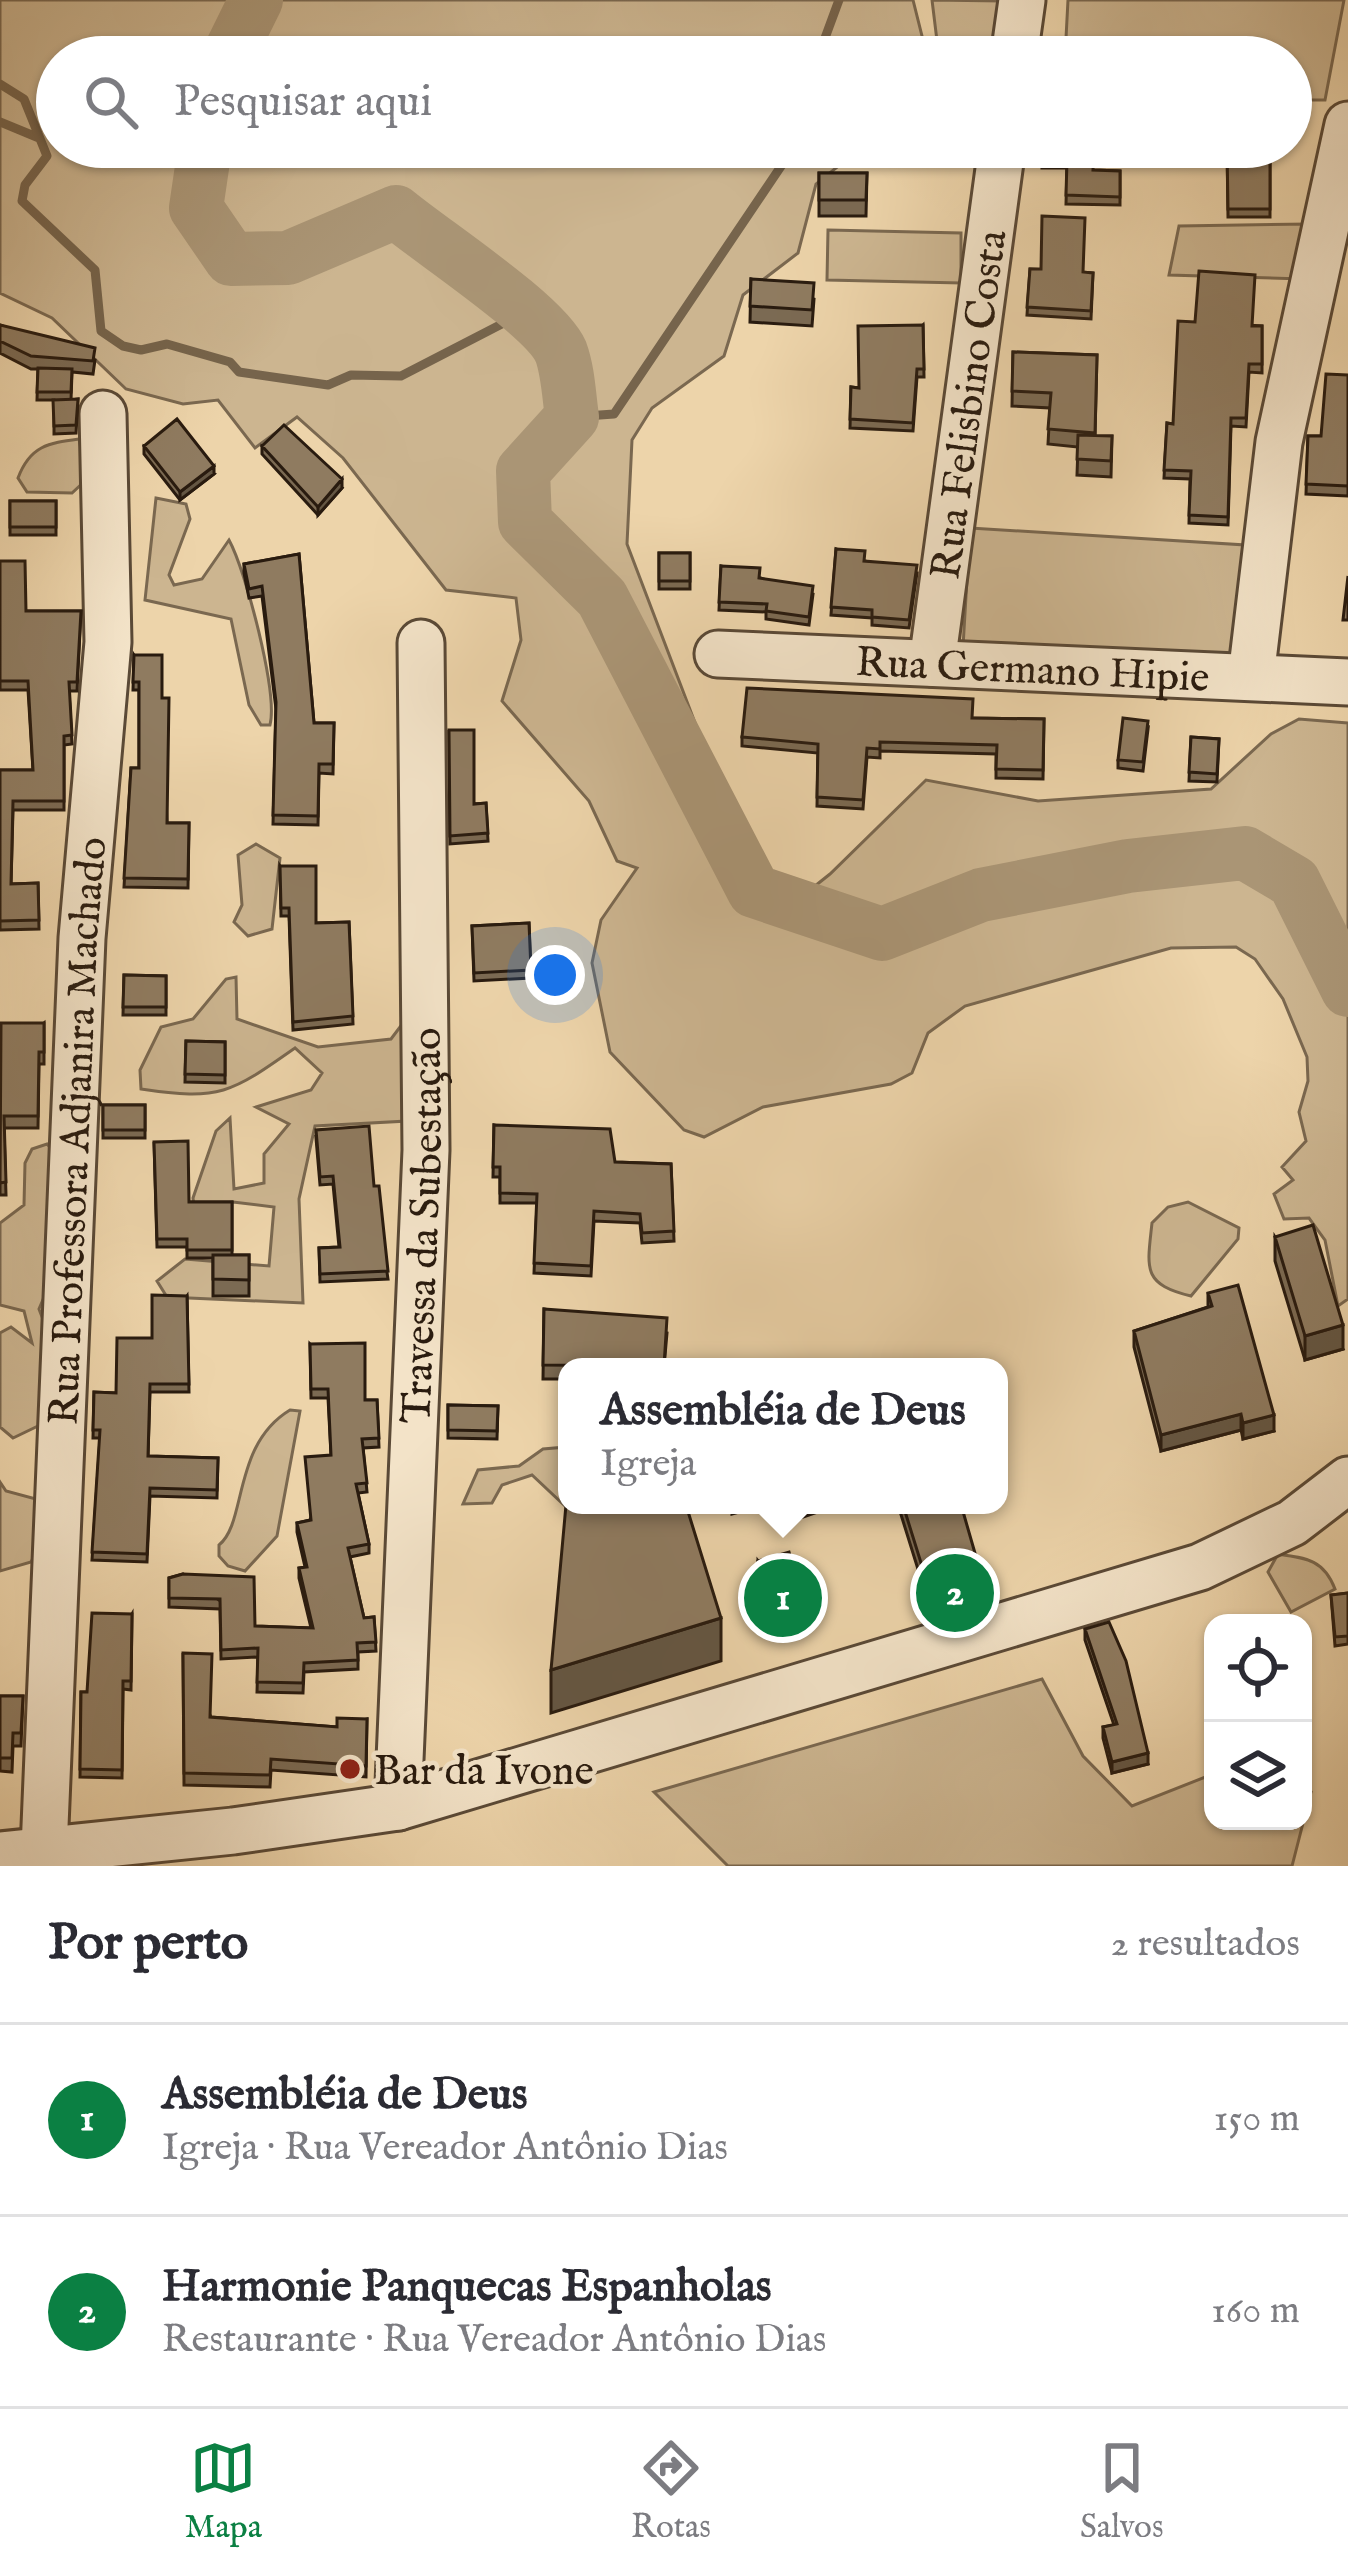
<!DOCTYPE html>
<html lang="pt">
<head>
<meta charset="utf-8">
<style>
	:root { --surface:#fff; --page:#f7f7f7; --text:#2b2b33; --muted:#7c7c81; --line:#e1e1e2; --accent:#0b8043 }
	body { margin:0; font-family:"IM FELL English",serif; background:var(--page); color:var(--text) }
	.controls { position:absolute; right:36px; bottom:36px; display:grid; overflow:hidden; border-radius:24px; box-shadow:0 3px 9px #0004 }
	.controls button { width:108px; height:108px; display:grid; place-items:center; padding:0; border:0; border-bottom:3px solid var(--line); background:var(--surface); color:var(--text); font:60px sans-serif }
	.you { position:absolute; left:555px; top:975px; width:42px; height:42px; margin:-30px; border:9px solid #fff; border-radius:50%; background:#1a73e8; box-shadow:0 0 0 18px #1a73e833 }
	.badge { display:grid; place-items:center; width:78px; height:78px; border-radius:50%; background:var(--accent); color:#fff; font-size:39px; font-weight:700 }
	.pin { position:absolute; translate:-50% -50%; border:6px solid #fff; box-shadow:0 3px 12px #0006 }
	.popup { position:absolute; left:558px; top:1358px; width:450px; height:156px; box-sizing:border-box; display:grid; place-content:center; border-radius:24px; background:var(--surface); filter:drop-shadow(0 3px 9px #0005); font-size:39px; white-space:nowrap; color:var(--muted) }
	.popup b { font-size:45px; color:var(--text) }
	.popup::after { content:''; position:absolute; left:50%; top:100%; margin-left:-24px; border:24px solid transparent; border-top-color:var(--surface) }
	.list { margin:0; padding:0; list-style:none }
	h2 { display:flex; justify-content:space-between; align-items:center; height:156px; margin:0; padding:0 48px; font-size:51px }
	h2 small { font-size:39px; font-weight:400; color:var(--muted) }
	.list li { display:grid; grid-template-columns:78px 1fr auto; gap:36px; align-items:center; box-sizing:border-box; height:192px; padding:0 48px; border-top:3px solid var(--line) }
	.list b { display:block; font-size:45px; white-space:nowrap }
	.list p { margin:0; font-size:39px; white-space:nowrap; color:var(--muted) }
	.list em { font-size:39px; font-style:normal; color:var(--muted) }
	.icon { flex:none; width:66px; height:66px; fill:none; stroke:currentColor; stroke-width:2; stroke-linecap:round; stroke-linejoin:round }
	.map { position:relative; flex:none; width:1348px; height:1866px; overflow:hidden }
	.search { position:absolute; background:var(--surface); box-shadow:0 3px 9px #0004; left:36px; right:36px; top:36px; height:132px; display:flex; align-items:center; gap:30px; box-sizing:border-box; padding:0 42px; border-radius:66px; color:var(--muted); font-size:45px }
	.sheet { height:540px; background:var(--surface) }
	nav { display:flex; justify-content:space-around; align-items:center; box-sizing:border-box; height:168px; border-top:3px solid var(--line); background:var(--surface); font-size:33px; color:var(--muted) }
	nav a { display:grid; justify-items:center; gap:6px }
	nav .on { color:var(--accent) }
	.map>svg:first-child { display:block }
	.green { fill:#ccb590; stroke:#7a6850; stroke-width:3 }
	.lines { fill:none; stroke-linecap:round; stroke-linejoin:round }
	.stream { stroke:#76644c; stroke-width:9 }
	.river { stroke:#aa9575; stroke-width:54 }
	.minor-casing { stroke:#5a4936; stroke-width:51 }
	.minor { stroke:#f3e3c8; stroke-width:45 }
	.wall { fill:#7b6a53; stroke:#291b0f; stroke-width:3 }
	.shaded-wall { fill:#645643; stroke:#291b0f; stroke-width:3 }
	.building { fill:#8f7b60; stroke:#291b0f; stroke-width:3 }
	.poi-dot { fill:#8f2418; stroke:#f3e3c8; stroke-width:4.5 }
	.labels { text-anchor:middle; stroke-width:9; stroke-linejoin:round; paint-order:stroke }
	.street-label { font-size:42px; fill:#291b0f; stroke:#f3e3c8 }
	.poi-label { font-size:42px; fill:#291b0f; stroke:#f3e3c8; text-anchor:start }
</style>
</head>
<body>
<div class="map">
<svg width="1348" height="1866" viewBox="0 0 1348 1866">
	<rect width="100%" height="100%" fill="#edd4aa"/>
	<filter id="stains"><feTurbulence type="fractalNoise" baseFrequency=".00167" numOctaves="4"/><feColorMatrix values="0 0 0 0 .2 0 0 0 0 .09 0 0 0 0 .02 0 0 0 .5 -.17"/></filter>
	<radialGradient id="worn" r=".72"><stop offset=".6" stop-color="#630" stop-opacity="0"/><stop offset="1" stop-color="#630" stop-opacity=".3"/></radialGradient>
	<!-- green -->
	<path class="green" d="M0 0H913L923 40 913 57H57V147H862L816 184 798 253 743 295 724 356 652 408 632 440 627 544 697 728 734 906 771 921 830 874 926 780 1038 801 1211 789 1271 734 1299 719 1348 723V1299L1338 1306 1325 1240 1309 1218 1284 1219 1274 1194 1293 1180 1282 1167 1306 1141 1299 1112 1308 1081 1307 1057 1283 999 1255 959 1236 947 1171 948 965 1006 928 1033 912 1073 891 1084 763 1107 704 1137 684 1130 610 1052 592 963 601 920 637 868 617 861 589 801 502 701 521 640 516 598 446 590 343 458 297 417 255 448 218 400 183 404 126 389 52 318 0 293Z
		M932 0 1002 1 991 57H939Z
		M1068 0H1344L1325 100H1291V57H1065Z
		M1308 224 1303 279 1169 275 1179 226Z
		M828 230 961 233V283L827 280Z
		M79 439 87 479 72 493 27 492 18 478C30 446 48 443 79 439Z
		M156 498 186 504 190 519 169 575 174 585 202 579 229 540C246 571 278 693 270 725H261L249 705 231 619 145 600Z
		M970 528 1245 545 1237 664 963 647Z
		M256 844 280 858 272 929 248 936 234 922 242 905 238 855Z
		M236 977 237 1019 318 1047 391 1039 403 1023 407 1121 315 1126 299 1199 303 1303 167 1297 157 1281 185 1259 269 1266 274 1207 233 1202 194 1207 193 1198 216 1131 230 1118 234 1189 264 1183V1154L289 1124 256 1107 311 1090 322 1073 295 1048C231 1093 220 1101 141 1089L140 1070 161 1027 193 1019 226 979Z
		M47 1144 60 1158 62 1255 39 1309 57 1356 40 1425 13 1438 0 1427V1333L11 1327 32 1343 24 1311 0 1305V1223L24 1205 25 1163 32 1149Z
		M1188 1202 1239 1228 1238 1239 1191 1296C1142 1284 1147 1269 1152 1223L1168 1207Z
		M290 1410 300 1411 277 1536 245 1571 228 1566 219 1556V1545C247 1523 232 1445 290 1410Z
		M567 1447V1505H581L565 1506 532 1475 502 1485 492 1503 463 1504 478 1470 519 1466 543 1449Z
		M0 1482 6 1491 36 1499C50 1522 44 1540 31 1562L0 1571Z
		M1278 1554C1307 1558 1324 1560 1335 1589L1291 1612 1268 1572Z
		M1042 1679 1083 1756 1132 1806 1213 1774V1821H1303V1789L1311 1792 1292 1866H728L654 1792Z"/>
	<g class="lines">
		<!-- stream -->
		<path class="stream" d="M818 57 839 0
			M0 84 24 99 47 156 25 185 22 201 95 270 101 331 123 346 141 350 167 344 230 362 239 372 328 385 351 375 401 376 525 312
			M0 122 39 138
			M572 417 614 414 794 147"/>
		<!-- river -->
		<path class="river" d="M228 57 256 0
			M205 147 196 208 231 259 288 258 396 212C432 242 546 316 561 352 568 371 569 396 572 417L523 471 525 522 602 598 754 891 882 934 981 895 1128 866 1245 853 1294 882 1348 990"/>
		<!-- minor casing -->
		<g class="minor-casing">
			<g id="minor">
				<path d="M1014 57 1022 0"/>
				<path id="s1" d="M718 654 1348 682"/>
				<path id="s2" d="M932 663 1002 147"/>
				<path d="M1251 677 1279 442 1348 125"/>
				<path id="s3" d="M398 1807 426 1150 421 643"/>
				<path id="s4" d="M44 1850 82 938 108 642 103 414"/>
				<path d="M0 1855 233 1831 398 1807 1200 1567 1292 1523 1348 1480"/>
			</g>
		</g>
		<!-- minor -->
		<use href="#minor" class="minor"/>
	</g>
	<!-- wall -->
	<path class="wall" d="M896 147H937L935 166 895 161Z
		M1043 147 1093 170 1120 171V205L1066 204 1067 168H1042Z
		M1227 147 1256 160H1270V217H1228Z
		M819 173H867L866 216H819Z
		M1030 269 1093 273 1091 319 1027 315Z
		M751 279 814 299 812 326 750 322Z
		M1195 322 1262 326V373L1249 372 1246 427 1231 426 1228 525 1189 523 1190 479 1164 478 1167 423 1173 424Z
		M0 325 95 360 93 374 72 372 71 400 78 399 76 433 54 434V400H37L38 369H31L0 353Z
		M923 325 924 377H917L913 431 850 428 851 387 859 388Z
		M1013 352 1097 355 1095 436H1112L1111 477 1077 475 1078 447 1048 444 1050 408 1012 406Z
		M1348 375V496L1306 494 1308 436H1321Z
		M144 446 214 474 180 500 144 454Z
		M262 446 342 488 318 515 262 454Z
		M10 501H56V535H10Z
		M836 549 865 561 917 573 909 628 872 625V618L831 615Z
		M659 553H690V589H659Z
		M299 554 314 723H334L333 774 319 773 318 825 273 824 276 709 262 596 249 598 244 573V564Z
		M0 561 26 611H81L77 691H69L72 744 64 745V810H13L11 884 38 883 39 929 0 930V770H33L28 690H0Z
		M721 566 813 594 809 625 766 619V612L719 610Z
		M134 655 162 698 167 823H189L188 888 124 887 131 768H139V690H133Z
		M972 718 1044 719 1043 779 996 778V754L880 751V758L867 757 863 809 817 806 818 753 742 746V737Z
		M1148 729 1143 771 1118 768V760Z
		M449 730 474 804 486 803 488 841 450 844Z
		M1191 737 1219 739 1217 782 1189 781Z
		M280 866 316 923 349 922 353 1024 293 1030 289 916H281Z
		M529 923 531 978 474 981 472 926Z
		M124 975 166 976V1015H123Z
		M44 1023V1064H39L38 1128H4L6 1195H0V1061Z
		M186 1041 225 1042V1083L185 1082Z
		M103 1105H145V1138H103Z
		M494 1125 615 1162 671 1164 674 1241 642 1243 640 1223 594 1221 591 1276 534 1273 537 1203H500V1177H493Z
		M316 1138 374 1186 388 1279 320 1282 319 1248 339 1247 333 1184 320 1185Z
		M154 1142 189 1202H232V1255H249V1296H213V1258H187V1247H157Z
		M1275 1237 1343 1349 1305 1360 1275 1261Z
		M1208 1293 1274 1431 1243 1439 1241 1430 1161 1451 1134 1347V1331L1208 1307Z
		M187 1296 189 1392H150L148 1456 218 1458 217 1498 150 1496 147 1562 92 1560 100 1438H93L94 1392 116 1393Z
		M544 1309 667 1333 664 1367H567V1379H543Z
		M310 1344 365 1400H377L379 1447 363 1448 367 1492 358 1493 369 1544V1553L350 1557 364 1618 374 1617 376 1651 358 1652V1669L304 1672 303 1693 257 1692 258 1657 221 1659 220 1609 169 1607V1578L183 1574 255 1626 311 1628 299 1578V1568L305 1567 297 1532V1523L310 1520 331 1455 328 1398H311Z
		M448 1405 498 1406 497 1439 448 1438Z
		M898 1505H948L983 1597 931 1611Z
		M758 1561 807 1627 777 1636 758 1569Z
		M1348 1593V1644L1335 1646 1331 1595Z
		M132 1614 131 1690 123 1689 122 1778 80 1777 81 1692H87Z
		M1085 1629 1148 1764 1112 1773 1103 1738V1727L1114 1725 1085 1640Z
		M183 1653 211 1717 337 1727 367 1719 366 1777 271 1770 270 1787 184 1785Z
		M0 1696H23L21 1746H13L12 1772 0 1771Z"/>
	<!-- shaded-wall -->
	<path class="shaded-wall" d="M214 466V474L180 500V492Z
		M342 479V488L318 515V507Z
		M1343 1325V1349L1305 1360V1336Z
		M1241 1414V1430L1161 1451V1435Z
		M1274 1415V1431L1243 1439V1423Z
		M732 1505H765L732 1514Z
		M810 1505 835 1506 789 1522V1512Z
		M983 1581V1597L931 1611V1595Z
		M721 1618V1661L551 1713V1670Z
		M807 1619V1627L777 1636V1627Z
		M1148 1753V1764L1112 1773V1762Z"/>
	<!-- building -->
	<path class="building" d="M896 147H936L935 158 895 153Z
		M1043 147H1094L1093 170 1120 171V197L1066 195 1067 160H1042Z
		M1227 147H1256L1255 160H1270V209H1228Z
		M819 173H867L866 200H819Z
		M1042 216 1085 218 1083 272 1093 273 1091 311 1027 307 1030 269H1041Z
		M1199 271 1255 275 1252 326H1262V364H1249L1246 418H1231L1228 517 1189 515 1191 471 1164 470 1167 423 1173 424 1178 321 1195 322Z
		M751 279 814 283 812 310 750 306Z
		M0 325 95 348 93 361 31 356 0 341Z
		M923 325 924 369H917L913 423 850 419 851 387 859 388 858 326Z
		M1013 352 1097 355 1095 433 1048 429 1051 393 1012 391Z
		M38 368 72 369 71 392H37Z
		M1326 374 1348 375V486L1306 484 1308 436H1321Z
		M78 399 76 425 54 426 53 400Z
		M177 419 214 466 180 492 144 446Z
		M284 425 342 479 318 507 262 446Z
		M1078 435 1112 436 1111 461 1077 459Z
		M10 501H56V527H10Z
		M836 549 865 551 864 561 917 565 909 620 872 617V610L831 607Z
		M659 553H690V581H659Z
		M299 554 314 723H334L333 764H319L318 816 273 815 276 702 262 586 249 589 244 564Z
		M0 561H25L26 611H81L77 682H69L72 735 64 736V801H13L11 884 38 883 39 920 0 921V770H33L28 681H0Z
		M721 566 760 568 759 578 813 586 809 617 766 611 767 604 719 602Z
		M1348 576V620H1343Z
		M134 655H162V698H169L167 823H189L188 879 124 878 131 768H139V682H133Z
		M747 688 973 699 972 718 1044 719 1043 770 996 769 997 745 880 742V749L867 748 863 800 817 797 818 744 742 737Z
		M1123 718 1148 721 1143 762 1118 760Z
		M449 730H474V804L486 803 488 833 450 836Z
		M1191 737 1219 739 1217 774 1189 772Z
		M280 866H316V923L349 922 353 1016 293 1022 289 908H281Z
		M529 923 531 970 474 973 472 926Z
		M124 975 166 976V1007H123Z
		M1 1023H44V1052H39L38 1116H4L6 1182 0 1183Z
		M186 1041 225 1042V1075L185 1074Z
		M103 1105H145V1130H103Z
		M494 1125 610 1129 615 1162 671 1164 674 1231 642 1233 640 1214 594 1211 591 1266 534 1263 537 1194 500 1193V1167H493Z
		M369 1126 374 1186H379L388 1271 320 1274 319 1248 340 1247 333 1176 320 1177 316 1130Z
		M188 1141 189 1202H232V1250H187V1239H157L154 1142Z
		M1313 1225 1343 1325 1305 1336 1275 1237Z
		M213 1255H249V1280L213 1279Z
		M1238 1285 1274 1415 1243 1423 1241 1414 1161 1435 1134 1331 1212 1306 1208 1293Z
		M152 1295 187 1296 189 1384H150L148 1456 218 1458 217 1490 150 1488 147 1554 92 1552 100 1430H93L94 1392 116 1393 117 1338H152Z
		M544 1309 667 1318 664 1366 543 1365Z
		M365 1343V1400H377L379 1438 362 1439 367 1483 356 1484 369 1544 348 1548 364 1618 374 1617 376 1642 357 1643 358 1660 304 1663 303 1683 257 1682 258 1648 221 1650 220 1599 169 1598V1578L183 1574 254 1577 255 1626 313 1628 299 1568 307 1567 297 1523 311 1520 305 1457 331 1455 328 1389H311L310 1344Z
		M448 1405 498 1406 497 1431 448 1430Z
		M567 1494V1505H686L721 1618 551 1670Z
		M787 1505H810L789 1512Z
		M903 1505H948L950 1512 962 1508 983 1581 931 1595Z
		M789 1552 807 1619 777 1627 758 1561Z
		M1348 1593V1636L1335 1637 1331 1595Z
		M92 1613 132 1614 131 1681H123L122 1770 80 1769 81 1692H87Z
		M1109 1622 1126 1661 1148 1753 1112 1762 1103 1727 1117 1724 1085 1629Z
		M183 1653 212 1654 210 1717 337 1727V1718L367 1719 366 1766 271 1759 270 1775 184 1773Z
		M0 1696H23L21 1733H13L12 1758H0Z"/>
	<!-- markers -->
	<circle class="poi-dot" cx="350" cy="1769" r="12"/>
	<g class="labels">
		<!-- street labels -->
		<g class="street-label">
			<text dy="15" stroke="none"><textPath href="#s2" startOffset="261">Rua Felisbino Costa</textPath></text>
			<text dy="15" stroke="none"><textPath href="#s1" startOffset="315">Rua Germano Hipie</textPath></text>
			<text dy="15" stroke="none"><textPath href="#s4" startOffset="720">Rua Professora Adjanira Machado</textPath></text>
			<text dy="15" stroke="none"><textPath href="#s3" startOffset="582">Travessa da Subestação</textPath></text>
		</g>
		<!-- poi labels -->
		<g class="poi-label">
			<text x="374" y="1784">Bar da Ivone</text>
		</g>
	</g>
	<rect width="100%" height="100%" filter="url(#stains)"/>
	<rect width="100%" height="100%" fill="url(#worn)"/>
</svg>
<div class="controls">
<button><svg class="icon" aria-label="locate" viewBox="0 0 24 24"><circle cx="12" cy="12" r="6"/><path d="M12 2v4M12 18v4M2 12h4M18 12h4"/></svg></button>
<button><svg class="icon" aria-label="layers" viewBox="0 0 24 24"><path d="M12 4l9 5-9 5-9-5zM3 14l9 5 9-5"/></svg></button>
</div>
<div class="you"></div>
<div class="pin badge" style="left:783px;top:1598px">1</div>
<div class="popup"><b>Assembléia de Deus</b>Igreja</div>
<div class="pin badge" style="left:955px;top:1593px">2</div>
<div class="search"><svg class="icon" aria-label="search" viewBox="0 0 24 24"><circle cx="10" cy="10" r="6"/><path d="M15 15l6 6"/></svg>Pesquisar aqui</div>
</div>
<section class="sheet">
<h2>Por perto<small>2 resultados</small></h2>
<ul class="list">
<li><span class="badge">1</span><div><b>Assembléia de Deus</b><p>Igreja · Rua Vereador Antônio Dias</p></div><em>150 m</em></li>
<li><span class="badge">2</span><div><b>Harmonie Panquecas Espanholas</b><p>Restaurante · Rua Vereador Antônio Dias</p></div><em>160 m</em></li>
</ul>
</section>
<nav>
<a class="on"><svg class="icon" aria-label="map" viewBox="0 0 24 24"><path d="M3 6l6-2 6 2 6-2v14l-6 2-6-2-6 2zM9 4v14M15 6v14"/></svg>Mapa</a>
<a><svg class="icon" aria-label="directions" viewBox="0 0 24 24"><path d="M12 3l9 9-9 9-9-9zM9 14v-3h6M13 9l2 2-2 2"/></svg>Rotas</a>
<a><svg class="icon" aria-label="saved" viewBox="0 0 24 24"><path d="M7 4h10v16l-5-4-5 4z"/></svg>Salvos</a>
</nav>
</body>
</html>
